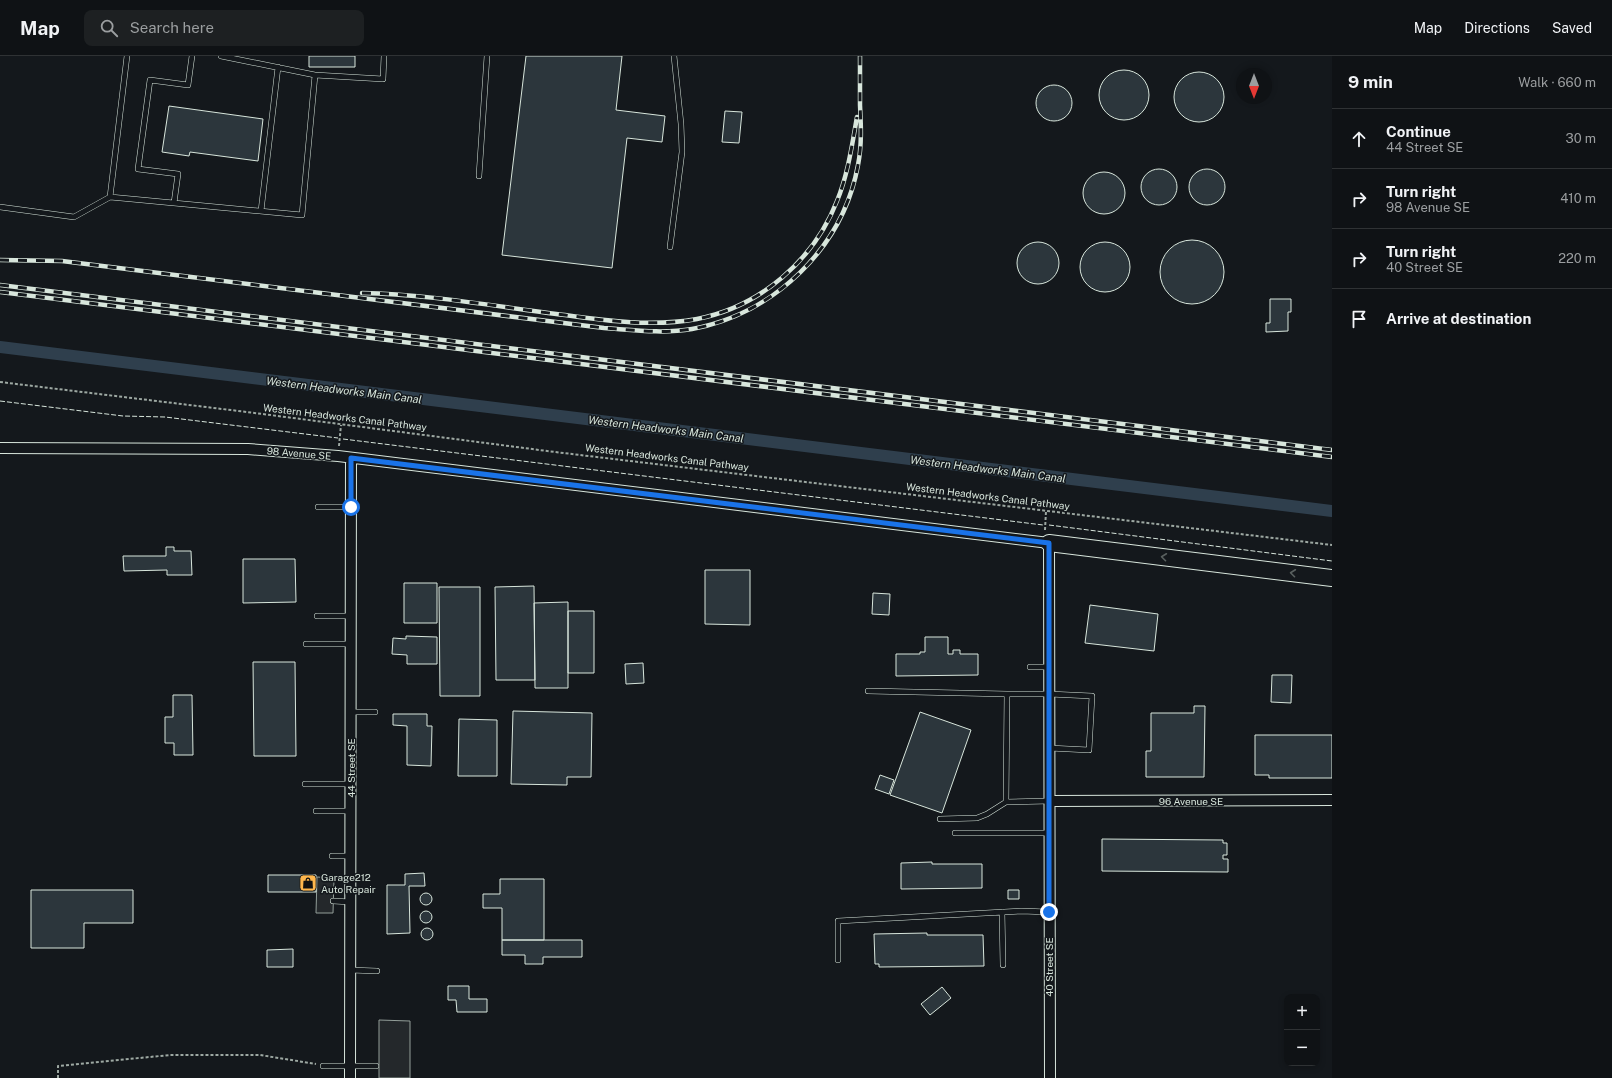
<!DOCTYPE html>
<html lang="en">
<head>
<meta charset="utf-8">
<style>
	:root { --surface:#0f1215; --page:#1d2022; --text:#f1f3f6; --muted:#9b9ea0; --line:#2f3234 }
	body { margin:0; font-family:"Public Sans",sans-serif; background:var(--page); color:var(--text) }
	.controls { position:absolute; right:12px; bottom:12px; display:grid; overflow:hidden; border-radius:8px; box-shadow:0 2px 6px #0003 }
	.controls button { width:36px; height:36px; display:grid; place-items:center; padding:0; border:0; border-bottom:1px solid var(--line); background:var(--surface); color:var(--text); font:20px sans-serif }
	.compass { position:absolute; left:1236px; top:12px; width:36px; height:36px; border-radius:50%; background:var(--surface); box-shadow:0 2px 6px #0003; rotate:180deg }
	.stop { position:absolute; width:12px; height:12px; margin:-9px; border:3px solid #1a73e8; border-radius:50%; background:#fff }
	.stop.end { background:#1a73e8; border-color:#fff; box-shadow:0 1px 4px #0008 }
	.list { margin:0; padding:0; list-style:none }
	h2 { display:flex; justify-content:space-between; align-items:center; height:52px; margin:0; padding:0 16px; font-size:17px }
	h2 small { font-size:13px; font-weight:400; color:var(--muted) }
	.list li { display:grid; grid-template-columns:26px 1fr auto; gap:12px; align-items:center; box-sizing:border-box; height:60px; padding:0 16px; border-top:1px solid var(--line) }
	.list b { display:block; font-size:15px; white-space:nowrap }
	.list p { margin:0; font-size:13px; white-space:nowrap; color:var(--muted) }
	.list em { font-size:13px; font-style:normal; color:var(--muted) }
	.icon { flex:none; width:22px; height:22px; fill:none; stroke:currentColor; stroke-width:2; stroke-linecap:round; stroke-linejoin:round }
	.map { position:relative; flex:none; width:1332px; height:1022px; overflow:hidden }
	header { display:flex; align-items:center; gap:24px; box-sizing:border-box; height:56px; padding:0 20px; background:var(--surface); border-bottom:1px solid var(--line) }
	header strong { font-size:19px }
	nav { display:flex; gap:22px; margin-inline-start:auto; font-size:14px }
	.search { width:280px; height:36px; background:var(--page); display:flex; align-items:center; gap:10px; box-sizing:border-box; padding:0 14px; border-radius:8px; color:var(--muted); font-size:15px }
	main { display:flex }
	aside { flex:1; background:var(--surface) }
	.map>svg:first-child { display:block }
	.parking { fill:#24282b; stroke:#939e99 }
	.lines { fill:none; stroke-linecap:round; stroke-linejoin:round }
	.canal { stroke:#2f3f4d; stroke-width:12 }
	.building { fill:#2c363c; stroke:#d8e6dc }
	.lane-casing { stroke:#d8e6dc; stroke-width:6 }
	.street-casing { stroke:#d8e6dc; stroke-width:12 }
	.primary-casing { stroke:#d8e6dc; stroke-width:18 }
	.path { stroke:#9da8a2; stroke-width:2; stroke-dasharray:3 2; stroke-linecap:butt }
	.lane { stroke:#14181c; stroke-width:5 }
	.street { stroke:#14181c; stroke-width:10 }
	.primary { stroke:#14181c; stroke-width:16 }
	.rail-casing { stroke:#d8e6dc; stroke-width:4.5 }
	.rail { stroke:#14181c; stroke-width:3; stroke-dasharray:9; stroke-linecap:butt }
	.fence { stroke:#d8e6dc; stroke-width:1; stroke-dasharray:5 2; stroke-linecap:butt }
	.oneway { stroke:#59605f }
	.route { stroke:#1a73e8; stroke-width:5 }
	.labels { text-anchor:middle; stroke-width:3; stroke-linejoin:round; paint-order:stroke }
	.street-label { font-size:10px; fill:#d8e6dc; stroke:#14181c }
	.poi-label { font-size:10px; fill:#d8e6dc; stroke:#14181c; text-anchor:start }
	.water-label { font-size:11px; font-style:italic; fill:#d8e6dc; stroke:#14181c }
</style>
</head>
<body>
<header>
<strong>Map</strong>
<div class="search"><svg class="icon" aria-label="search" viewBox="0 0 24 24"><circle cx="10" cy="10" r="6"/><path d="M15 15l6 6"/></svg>Search here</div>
<nav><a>Map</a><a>Directions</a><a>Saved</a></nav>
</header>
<main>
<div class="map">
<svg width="1332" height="1022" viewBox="0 0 1332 1022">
	<rect width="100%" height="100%" fill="#14181c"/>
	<!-- parking -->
	<path class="parking" d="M317 821 334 822 333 857H316Z
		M379 964 410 965V1022H379Z"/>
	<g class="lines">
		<!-- canal -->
		<path class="canal" d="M0 291 1332 455"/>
	</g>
	<!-- building -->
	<path class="building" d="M309 0H355V11H309Z
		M526 0H622L616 54 665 60 662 86 627 82 612 212 502 199Z
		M1099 39a25 25 0 1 1 50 0a25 25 0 1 1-50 0Z
		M1174 41a25 25 0 1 1 50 0a25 25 0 1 1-50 0Z
		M1036 47a18 18 0 1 1 36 0a18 18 0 1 1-36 0Z
		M169 50 263 63 258 105 190 96 189 100 162 96Z
		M725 55 742 56 739 87 722 86Z
		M1189 131a18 18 0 1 1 36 0a18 18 0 1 1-36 0Z
		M1141 131a18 18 0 1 1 36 0a18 18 0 1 1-36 0Z
		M1083 137a21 21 0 1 1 42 0a21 21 0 1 1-42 0Z
		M1160 216a32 32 0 1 1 64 0a32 32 0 1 1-64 0Z
		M1080 211a25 25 0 1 1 50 0a25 25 0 1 1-50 0Z
		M1017 207a21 21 0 1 1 42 0a21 21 0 1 1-42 0Z
		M1270 243H1291V256H1288V275L1266 276V267H1270Z
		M166 491H174V495H191L192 519H167V514L124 515 123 500H166Z
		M243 503H295L296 546 243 547Z
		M705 514H750V569L705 568Z
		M404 527H437V567H404Z
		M534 530 535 624H496L495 531Z
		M439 531H480V640H440Z
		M873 537 890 538 889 559 872 558Z
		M568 546V632H535L534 547Z
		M1090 549 1158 558 1154 595 1085 587Z
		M568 555H594V617H568Z
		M406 580 437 581V608H407V599L392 598 393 582 406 583Z
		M925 581H948V598H953V594H960V598H978V619L896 620V598H920V596H925Z
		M253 606H295L296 700H254Z
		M643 607 644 627 626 628 625 608Z
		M1272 619H1292L1291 647 1271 646Z
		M173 639H192L193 699H174V687H165V661H173Z
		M1194 650H1205L1204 721H1146V695H1151V657H1194Z
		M513 655 592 657 591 721H567V729L511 728Z
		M920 656 971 674 942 757 890 739Z
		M393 658H427V670H432L431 710 407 709V670L393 669Z
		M459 663 497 664V720H458Z
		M1255 679H1332V722H1269V719H1255Z
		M880 719 894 724 889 738 875 733Z
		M1102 783 1223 784V787H1227V799H1223V803H1228V816L1102 815Z
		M932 806V808H982V832L901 833V807Z
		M424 817 425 830H409L410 877 387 878V829H405V818Z
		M268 819H316V836H268Z
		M500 823H544V884H502V852H483V838H500Z
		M31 834H133V867H84V892H31Z
		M1008 834H1019V843H1008Z
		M420 843a6 6 0 1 1 12 0a6 6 0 1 1-12 0Z
		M420 861a6 6 0 1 1 12 0a6 6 0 1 1-12 0Z
		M421 878a6 6 0 1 1 12 0a6 6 0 1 1-12 0Z
		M927 877V879H983L984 910 879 911V908H875L874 878Z
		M502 884H582V901H543V908H525V899H502Z
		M293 893V911H267V894Z
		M448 930H469V943H487V956H457L456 944H448Z
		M942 931 951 942 930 959 921 948Z"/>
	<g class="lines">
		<!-- lane casing -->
		<g class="lane-casing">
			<path id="lane" d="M127 0 110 141 302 159 315 19 383 23 384 0
				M221 0 315 19
				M479 120 487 0
				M174 147 178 118 138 113 150 24 188 29 192 0
				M0 151 74 161 110 141
				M261 155 278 11
				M670 191 682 96 681 68 674 0
				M318 451H351
				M317 560H351
				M306 588H351
				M1030 611H1049
				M868 635 1007 638
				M351 656H375
				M305 728H351
				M1006 746 1007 638H1049L1092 640 1089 694 1049 692
				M316 755H351
				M940 763 977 762 987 758 1006 746 1049 745
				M955 777H1049
				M332 800H351
				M333 845 351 846
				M1002 856 1003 909
				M838 904V865L1021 855 1049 856
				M350 914 377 915
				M323 1010H376"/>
		</g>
		<!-- street casing -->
		<g class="street-casing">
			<path id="street" d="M0 392 248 393 338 400 1049 487 1050 1022
				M1049 745 1332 744
				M350 1022 351 402"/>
		</g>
		<!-- primary casing -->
		<g class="primary-casing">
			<path id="primary" d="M1049 487 1332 522"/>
		</g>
		<!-- path -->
		<path class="path" d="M0 326 247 356 555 396 1332 489
			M339 390 341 369
			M1045 474 1046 455
			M58 1022V1010L170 999H260L316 1008"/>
		<!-- lane -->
		<use href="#lane" class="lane"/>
		<!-- street -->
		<use href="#street" class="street"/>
		<!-- primary -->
		<use href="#primary" class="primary"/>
		<!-- rail casing -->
		<g class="rail-casing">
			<path id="rail" d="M0 204 62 205 604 272C633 274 663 278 692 273 774 258 843 192 858 109 862 89 861 69 860 49 860 32 860 16 860 0
				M0 229 1332 394
				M0 236 1332 401
				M362 237C429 238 498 251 565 259 608 265 653 271 697 263 760 251 814 204 837 145 848 118 852 89 857 61"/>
		</g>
		<!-- rail -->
		<use href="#rail" class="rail"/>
		<!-- fence -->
		<path class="fence" d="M0 345 123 360 165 361 338 382
			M343 383 1043 469
			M1049 469 1332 505"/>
	</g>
	<!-- one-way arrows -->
	<defs><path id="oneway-chevron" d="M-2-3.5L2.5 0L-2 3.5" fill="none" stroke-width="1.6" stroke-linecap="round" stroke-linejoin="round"/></defs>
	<g class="oneway">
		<use href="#oneway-chevron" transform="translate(1164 501) rotate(-173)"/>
		<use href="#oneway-chevron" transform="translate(1293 517) rotate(-173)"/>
	</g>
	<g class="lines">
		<!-- route -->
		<path class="route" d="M351 451V402L1049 487V856"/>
	</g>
	<!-- icons -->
	<defs>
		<g id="shop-square" transform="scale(0.9)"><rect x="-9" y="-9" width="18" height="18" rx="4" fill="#ffb74d" stroke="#14181c"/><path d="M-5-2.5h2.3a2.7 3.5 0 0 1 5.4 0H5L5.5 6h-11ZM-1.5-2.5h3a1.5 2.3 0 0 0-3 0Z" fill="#111"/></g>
	</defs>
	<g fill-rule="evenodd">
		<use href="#shop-square" x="308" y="827"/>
	</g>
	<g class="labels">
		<!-- street labels -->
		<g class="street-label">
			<text transform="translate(345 361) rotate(7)" y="4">Western Headworks Canal Pathway</text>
			<text transform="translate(299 397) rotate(5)" y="4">98 Avenue SE</text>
			<text transform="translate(667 401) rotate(7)" y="4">Western Headworks Canal Pathway</text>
			<text transform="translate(988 440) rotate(7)" y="4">Western Headworks Canal Pathway</text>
			<text transform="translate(351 712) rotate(-90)" y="4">44 Street SE</text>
			<text x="1191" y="749">96 Avenue SE</text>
			<text transform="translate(1049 911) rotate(-90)" y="4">40 Street SE</text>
		</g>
		<!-- poi labels -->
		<g class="poi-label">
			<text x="321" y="825">Garage212<tspan x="321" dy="12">Auto Repair</tspan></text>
		</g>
		<!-- water labels -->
		<g class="water-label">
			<text transform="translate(344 334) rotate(7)" y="4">Western Headworks Main Canal</text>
			<text transform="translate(666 373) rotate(7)" y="4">Western Headworks Main Canal</text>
			<text transform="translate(988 413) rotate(7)" y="4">Western Headworks Main Canal</text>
		</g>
	</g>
</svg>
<div class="controls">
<button>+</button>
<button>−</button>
</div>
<svg class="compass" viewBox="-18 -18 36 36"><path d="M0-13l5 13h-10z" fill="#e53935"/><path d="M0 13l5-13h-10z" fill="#9b9ea0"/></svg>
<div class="stop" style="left:351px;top:451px"></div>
<div class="stop end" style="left:1049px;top:856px"></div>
</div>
<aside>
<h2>9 min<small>Walk · 660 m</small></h2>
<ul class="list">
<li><svg class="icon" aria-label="ahead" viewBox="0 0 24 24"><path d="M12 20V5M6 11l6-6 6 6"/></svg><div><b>Continue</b><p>44 Street SE</p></div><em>30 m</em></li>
<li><svg class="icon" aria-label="right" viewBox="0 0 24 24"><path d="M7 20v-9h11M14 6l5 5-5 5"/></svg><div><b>Turn right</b><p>98 Avenue SE</p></div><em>410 m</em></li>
<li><svg class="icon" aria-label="right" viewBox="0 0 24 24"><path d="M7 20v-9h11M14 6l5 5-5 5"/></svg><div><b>Turn right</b><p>40 Street SE</p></div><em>220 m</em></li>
<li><svg class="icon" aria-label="arrive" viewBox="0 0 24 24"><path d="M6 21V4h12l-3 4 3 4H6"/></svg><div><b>Arrive at destination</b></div></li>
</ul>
</aside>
</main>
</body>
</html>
